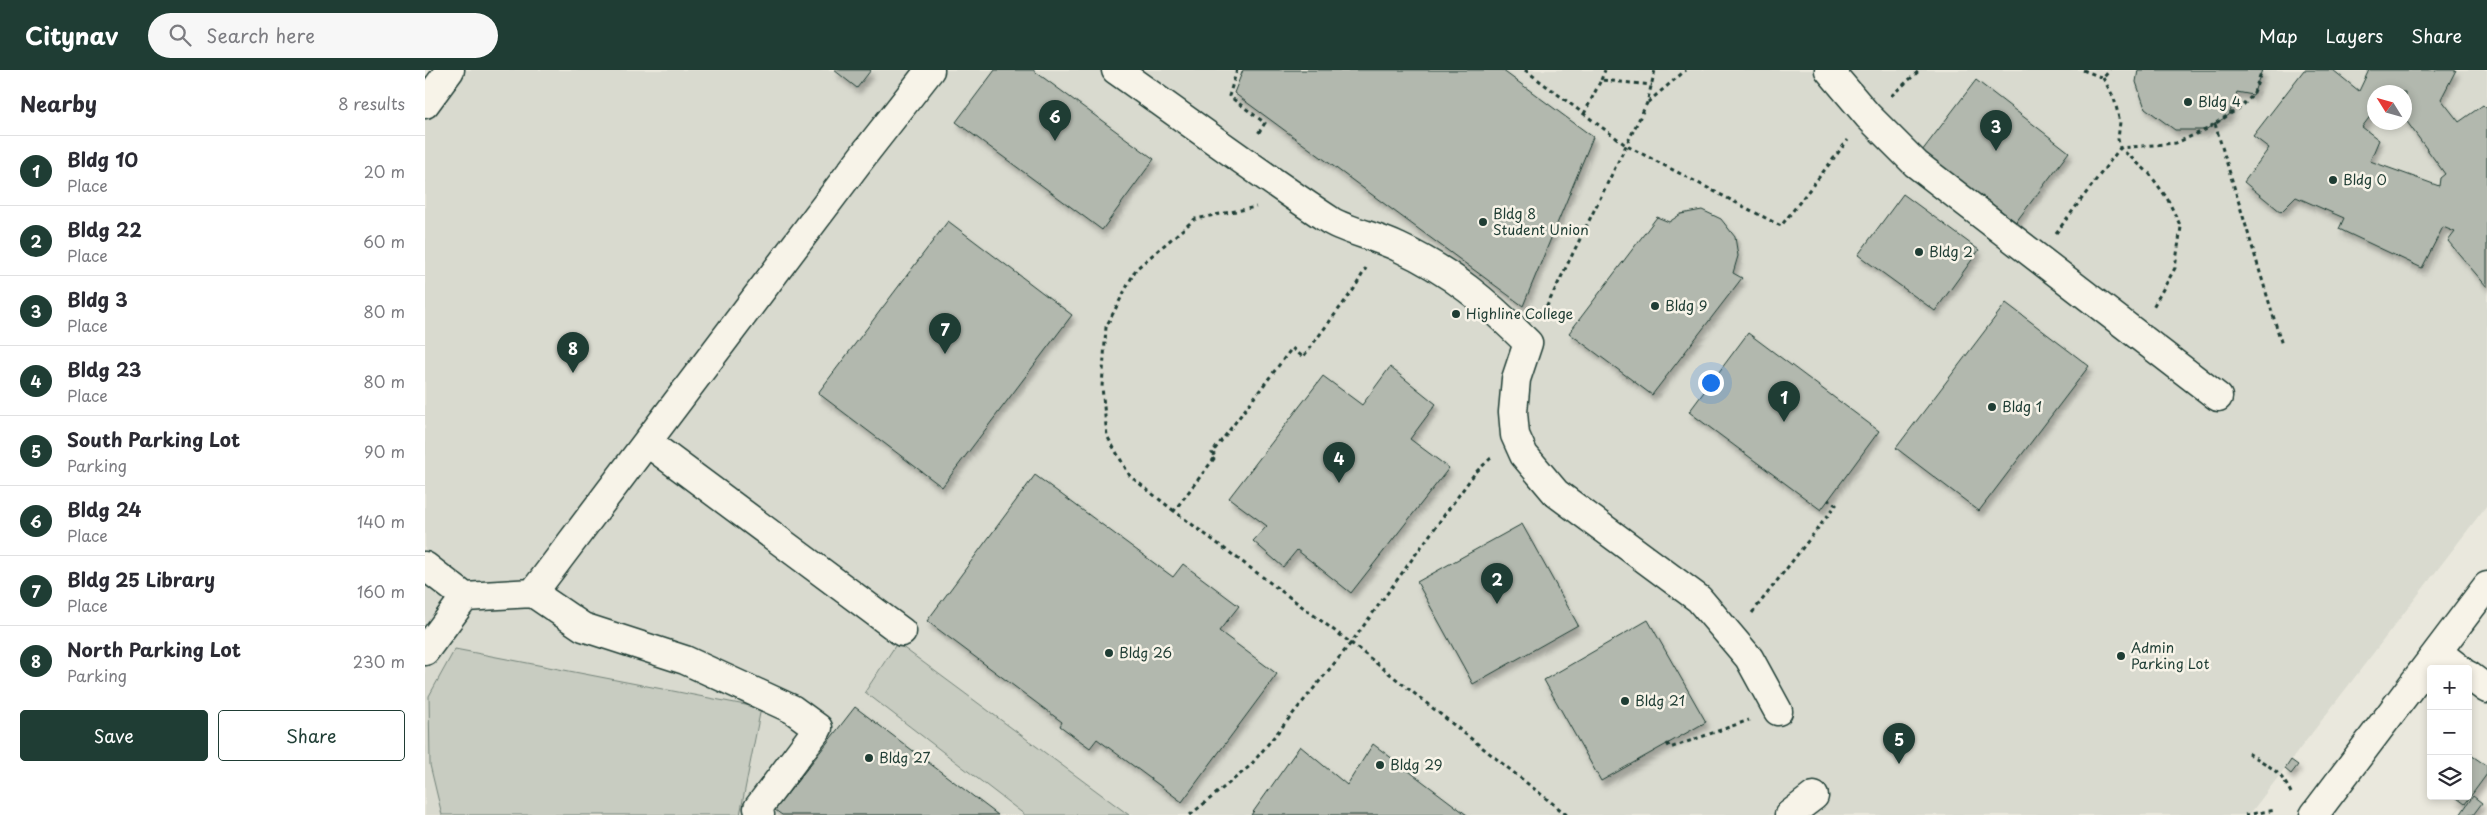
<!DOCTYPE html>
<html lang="en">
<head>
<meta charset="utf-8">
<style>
	:root { --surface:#fff; --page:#f7f7f7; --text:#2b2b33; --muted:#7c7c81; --line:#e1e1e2; --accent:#1f3d34 }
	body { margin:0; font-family:"Playpen Sans",sans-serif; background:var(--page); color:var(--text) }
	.controls { position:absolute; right:15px; bottom:15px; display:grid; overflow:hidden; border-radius:5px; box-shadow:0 2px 8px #0003 }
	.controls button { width:45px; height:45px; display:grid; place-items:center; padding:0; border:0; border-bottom:1px solid var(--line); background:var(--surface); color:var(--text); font:25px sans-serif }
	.compass { position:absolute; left:1942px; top:15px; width:45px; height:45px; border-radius:50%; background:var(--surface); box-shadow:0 2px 8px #0003; rotate:307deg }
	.you { position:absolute; left:1285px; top:312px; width:18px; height:18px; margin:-12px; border:4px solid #fff; border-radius:50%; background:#1a73e8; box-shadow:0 0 0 8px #1a73e833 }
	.badge { display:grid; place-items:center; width:32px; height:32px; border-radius:50%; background:var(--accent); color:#fff; font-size:16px; font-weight:700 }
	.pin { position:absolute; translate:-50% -41px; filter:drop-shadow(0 1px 2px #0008) }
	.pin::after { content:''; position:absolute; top:26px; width:18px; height:15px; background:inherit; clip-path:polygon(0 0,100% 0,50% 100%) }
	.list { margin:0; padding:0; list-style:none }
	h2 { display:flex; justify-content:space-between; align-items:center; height:65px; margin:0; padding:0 20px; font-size:21px }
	h2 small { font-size:16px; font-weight:400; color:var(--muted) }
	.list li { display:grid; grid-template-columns:32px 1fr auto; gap:15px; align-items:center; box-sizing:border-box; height:70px; padding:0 20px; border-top:1px solid var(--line) }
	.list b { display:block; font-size:19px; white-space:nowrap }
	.list p { margin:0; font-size:16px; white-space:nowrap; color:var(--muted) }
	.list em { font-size:16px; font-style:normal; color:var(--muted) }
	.actions { display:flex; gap:10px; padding:15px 20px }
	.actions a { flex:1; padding:11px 0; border:1px solid var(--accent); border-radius:5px; text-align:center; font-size:18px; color:var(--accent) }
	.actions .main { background:var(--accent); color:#fff }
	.icon { flex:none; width:28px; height:28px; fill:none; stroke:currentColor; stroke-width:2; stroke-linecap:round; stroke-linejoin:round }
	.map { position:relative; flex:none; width:2062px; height:745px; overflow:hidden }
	header { display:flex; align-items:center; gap:30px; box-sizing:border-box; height:70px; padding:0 25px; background:var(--accent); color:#fff }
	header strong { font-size:24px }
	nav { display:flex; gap:28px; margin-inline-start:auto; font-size:18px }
	.search { width:350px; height:45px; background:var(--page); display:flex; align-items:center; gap:12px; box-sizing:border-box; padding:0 18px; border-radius:28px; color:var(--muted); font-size:19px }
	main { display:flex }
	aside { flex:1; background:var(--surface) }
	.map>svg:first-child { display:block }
	.built { fill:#d9dacf; fill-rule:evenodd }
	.green { fill:#c8ccc1; stroke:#74847a }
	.building { fill:#b2b8ae; stroke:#1f3d34; fill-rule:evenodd; filter:url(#shadow) }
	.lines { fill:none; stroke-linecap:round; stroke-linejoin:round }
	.minor-casing { stroke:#1f3d34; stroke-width:31 }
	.major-casing { stroke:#1f3d34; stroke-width:31 }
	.path { stroke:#1f3d34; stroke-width:3; stroke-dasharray:4 4; stroke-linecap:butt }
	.minor { stroke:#f7f3e8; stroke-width:28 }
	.major { stroke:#f7f3e8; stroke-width:28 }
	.poi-dot { fill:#1f3d34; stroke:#f7f3e8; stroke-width:2 }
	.labels { text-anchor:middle; stroke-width:5; stroke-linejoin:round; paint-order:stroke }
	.poi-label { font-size:14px; fill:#1f3d34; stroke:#f7f3e8; text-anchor:start }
</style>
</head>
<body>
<header>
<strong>Citynav</strong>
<div class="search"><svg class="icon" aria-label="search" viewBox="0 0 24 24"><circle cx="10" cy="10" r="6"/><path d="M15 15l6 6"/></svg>Search here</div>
<nav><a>Map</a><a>Layers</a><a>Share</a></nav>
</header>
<main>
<aside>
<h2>Nearby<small>8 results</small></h2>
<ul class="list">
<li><span class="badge">1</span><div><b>Bldg 10</b><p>Place</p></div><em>20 m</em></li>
<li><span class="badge">2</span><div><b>Bldg 22</b><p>Place</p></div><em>60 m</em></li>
<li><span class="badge">3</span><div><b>Bldg 3</b><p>Place</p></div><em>80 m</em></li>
<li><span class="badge">4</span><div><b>Bldg 23</b><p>Place</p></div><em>80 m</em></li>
<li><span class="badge">5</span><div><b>South Parking Lot</b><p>Parking</p></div><em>90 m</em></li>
<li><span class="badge">6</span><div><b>Bldg 24</b><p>Place</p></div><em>140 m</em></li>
<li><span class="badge">7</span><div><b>Bldg 25 Library</b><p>Place</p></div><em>160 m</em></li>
<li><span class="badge">8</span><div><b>North Parking Lot</b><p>Parking</p></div><em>230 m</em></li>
</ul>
<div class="actions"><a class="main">Save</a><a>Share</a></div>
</aside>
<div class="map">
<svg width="2062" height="745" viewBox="0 0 2062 745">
	<defs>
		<filter id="shadow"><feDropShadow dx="3" dy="5.5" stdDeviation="2.5" flood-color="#0004"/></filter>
	</defs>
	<rect width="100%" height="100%" fill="#eae8dd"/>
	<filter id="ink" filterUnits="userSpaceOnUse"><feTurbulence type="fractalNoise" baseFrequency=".02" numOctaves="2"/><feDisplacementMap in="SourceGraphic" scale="10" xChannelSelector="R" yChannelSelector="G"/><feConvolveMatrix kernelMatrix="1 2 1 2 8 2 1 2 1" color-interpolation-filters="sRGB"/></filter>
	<g filter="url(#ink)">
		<!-- built -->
		<path class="built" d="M14 0H2062V435L1824 745H0V18ZM1950 22H1980V52H1950Z"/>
		<!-- green -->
		<path class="green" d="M472 573 704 745H600L440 622Z
			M30 579 336 638 315 745H17L5 695 4 626Z"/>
		<!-- building -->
		<path class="building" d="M409 0H446L432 18Z
			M570 0H608L729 89 677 160 531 52Z
			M818 0H1077L1168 67 1098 236 809 23Z
			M1713 0H1837L1828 25 1812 22 1804 45 1780 60H1750L1720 38 1711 12Z
			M1879 0H1908L1934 21 1944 0H2031L2016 29 2034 52 2058 35 2062 39V217L2023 171 2030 162 2018 157 1997 198 1914 159 1919 148 1871 127 1856 142 1819 112 1844 78 1828 66ZM1950 22H1980V49L2020 104 2015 108 2014 116 1945 91 1954 70 1937 57 1950 40Z
			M1551 10 1644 82 1591 152 1497 81Z
			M1478 124 1554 180 1510 241 1433 185Z
			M1277 140 1296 149 1310 167 1313 186 1308 203 1317 208 1227 325 1144 263 1232 147 1244 152 1256 144Z
			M523 151 647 245 517 417 393 323Z
			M1581 233 1664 296 1554 441 1471 378Z
			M1323 263 1454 361 1396 440 1264 342Z
			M965 297 1011 334 985 369 1024 398 926 523 872 480 858 497 828 471 842 456 804 428 898 306 937 335Z
			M610 405 748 507 758 494 814 536 794 561 852 604 757 732 672 669 665 678 635 656 637 652 502 551Z
			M1097 454 1153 555 1048 614 992 512Z
			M1223 550 1281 652 1176 711 1119 610Z
			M430 637 573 745H357L350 740Z
			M948 674 1042 745H826L875 676 922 715Z
			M2043 683 2062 696V704L2040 734 2029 726H2043Z
			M1866 690 1873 695 1866 704 1860 699Z
			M2048 726 2057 733 2048 745H2035Z"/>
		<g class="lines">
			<!-- minor casing -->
			<g class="minor-casing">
				<path id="minor" d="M691 0C762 50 833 103 906 151 923 161 953 167 973 177 1027 202 1062 232 1103 273L1091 309 1088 342 1090 365 1099 385 1131 423 1274 529 1324 588 1353 641
					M1404 0 1443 46 1491 94 1793 327
					M0 34 25 0
					M222 372 477 562
					M0 496 40 527 108 523 158 557 260 590 367 639 393 658 333 738 335 745
					M108 523 440 83 505 0
					M0 581 40 527
					M2013 582 2035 599
					M2043 605 2062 619
					M1364 745 1389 726"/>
			</g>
			<!-- major casing -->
			<g class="major-casing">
				<path id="major" d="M1889 745 2062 516"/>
			</g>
			<!-- path -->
			<path class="path" d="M812 0 804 26 840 53 832 65
				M1100 0 1202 76 1356 156 1423 70
				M1658 0 1678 8 1685 0
				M1678 8 1689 28 1695 52 1693 69 1695 78 1724 103 1742 128 1756 157 1750 198 1728 237
				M1176 10 1180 0
				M1466 26 1495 0
				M1223 32 1261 0
				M1159 44 1176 10 1227 15
				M1790 54 1857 275
				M1631 163 1695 78 1751 73 1780 60 1816 37 1828 25 1837 0
				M1118 244 1222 33 1230 0
				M1066 388 1050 403 926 573 1142 745
				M749 441 705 406 682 366 677 317 681 257 711 199 770 149 831 137
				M1327 543 1411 435 1403 430
				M1242 673 1245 678 1324 650
				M1823 683C1844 696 1855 700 1866 723
				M765 745 825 696 926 573 749 441 791 386 787 383 867 278 878 287 929 219 941 198
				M1820 745 1851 740"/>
			<!-- minor -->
			<use href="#minor" class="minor"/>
			<!-- major -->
			<use href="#major" class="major"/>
		</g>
	</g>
	<!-- markers -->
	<g class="poi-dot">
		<circle cx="1763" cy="32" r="5"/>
		<circle cx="1908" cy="110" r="5"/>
		<circle cx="1058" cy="152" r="5"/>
		<circle cx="1494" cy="182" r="5"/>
		<circle cx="1230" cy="236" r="5"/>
		<circle cx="1031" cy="244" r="5"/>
		<circle cx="1567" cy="337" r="5"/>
		<circle cx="684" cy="583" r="5"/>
		<circle cx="1696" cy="586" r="5"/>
		<circle cx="1200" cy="631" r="5"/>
		<circle cx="444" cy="688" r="5"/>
		<circle cx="955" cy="695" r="5"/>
	</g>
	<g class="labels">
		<!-- poi labels -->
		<g class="poi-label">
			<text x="1773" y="37">Bldg 4</text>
			<text x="1918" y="115">Bldg 0</text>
			<text x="1068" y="149">Bldg 8<tspan x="1068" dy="16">Student Union</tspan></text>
			<text x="1504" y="187">Bldg 2</text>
			<text x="1240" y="241">Bldg 9</text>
			<text x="1041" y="249">Highline College</text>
			<text x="1577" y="342">Bldg 1</text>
			<text x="1706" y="583">Admin<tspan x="1706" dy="16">Parking Lot</tspan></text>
			<text x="694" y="588">Bldg 26</text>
			<text x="1210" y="636">Bldg 21</text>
			<text x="454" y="693">Bldg 27</text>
			<text x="965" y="700">Bldg 29</text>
		</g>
	</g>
</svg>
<div class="controls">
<button>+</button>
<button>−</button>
<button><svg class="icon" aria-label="layers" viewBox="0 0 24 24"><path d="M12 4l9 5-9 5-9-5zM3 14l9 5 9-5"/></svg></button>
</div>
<svg class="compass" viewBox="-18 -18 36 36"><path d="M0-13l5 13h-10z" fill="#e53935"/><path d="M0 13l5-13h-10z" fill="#7c7c81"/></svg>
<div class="you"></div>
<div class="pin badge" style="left:1359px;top:352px">1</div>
<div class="pin badge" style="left:1072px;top:534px">2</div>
<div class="pin badge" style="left:1571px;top:81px">3</div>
<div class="pin badge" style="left:914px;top:413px">4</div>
<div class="pin badge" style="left:1474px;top:694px">5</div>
<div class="pin badge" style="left:630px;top:71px">6</div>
<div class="pin badge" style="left:520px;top:284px">7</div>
<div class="pin badge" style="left:148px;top:303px">8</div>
</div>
</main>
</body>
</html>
